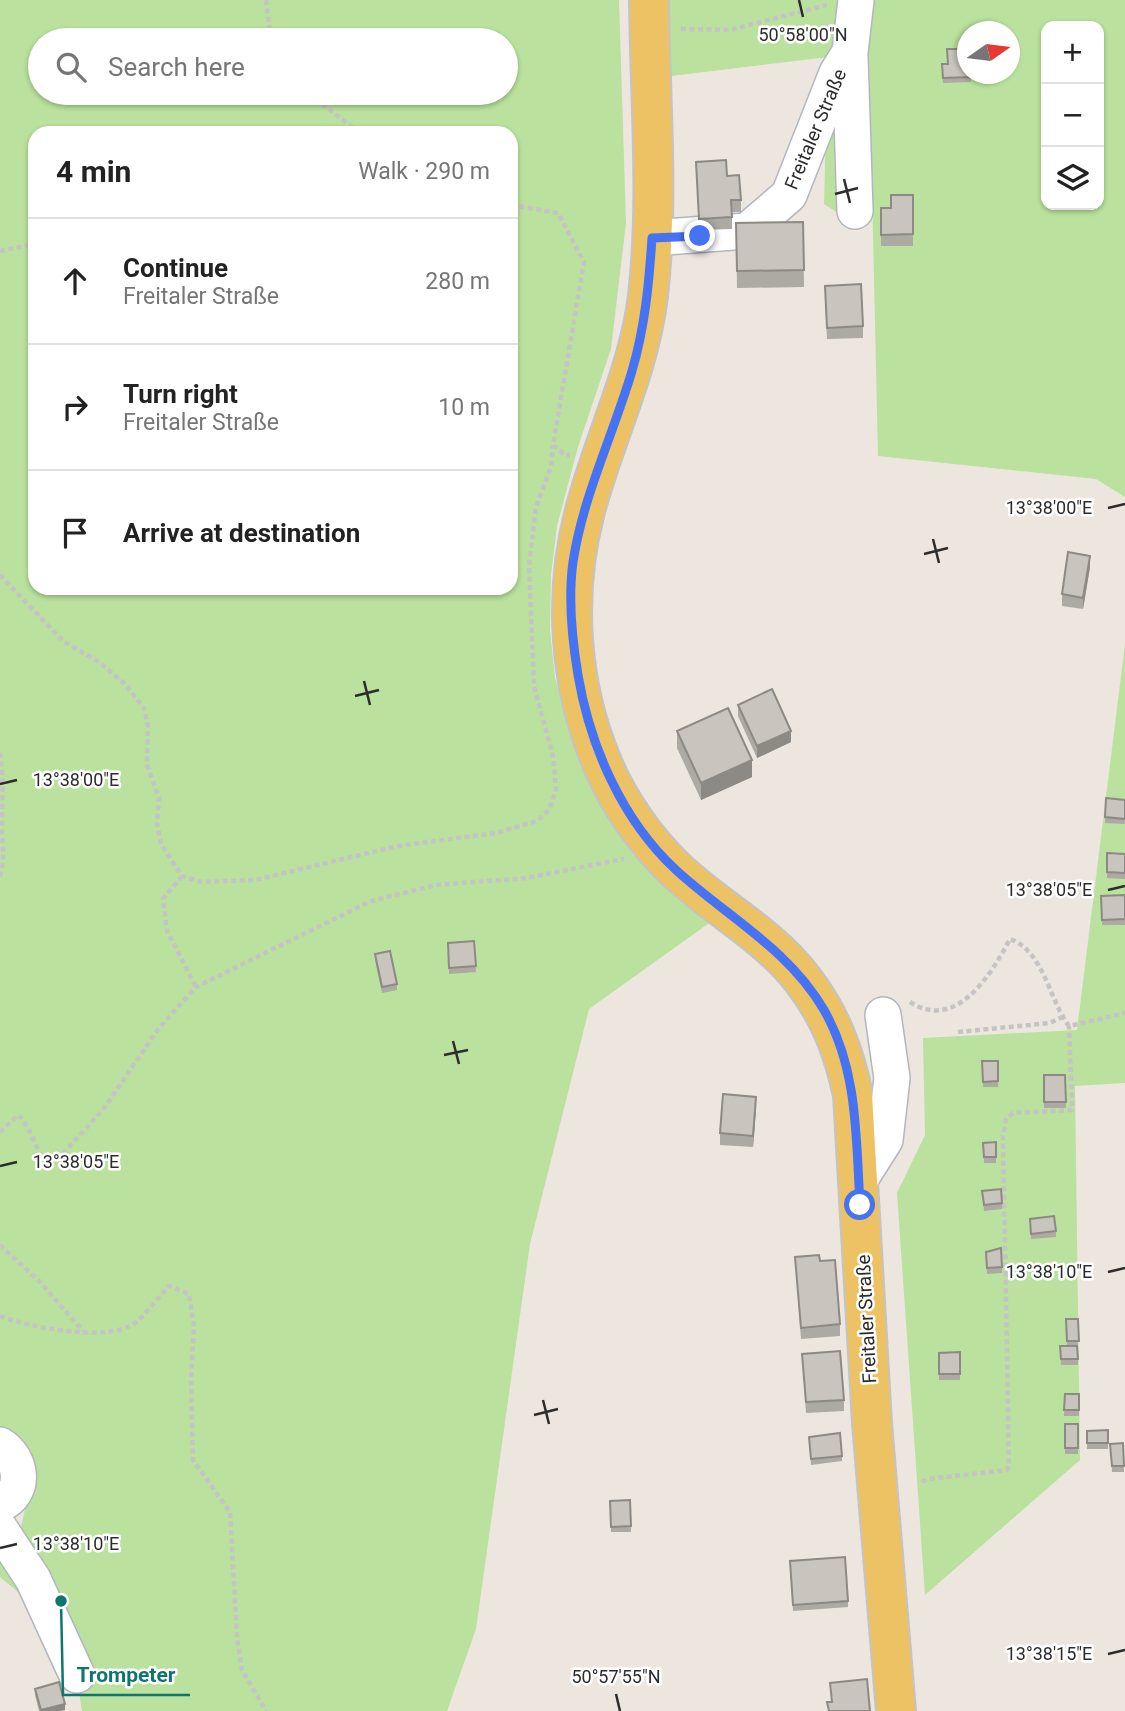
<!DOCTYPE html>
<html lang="en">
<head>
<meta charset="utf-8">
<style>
	:root { --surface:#fff; --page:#f2f2f2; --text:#222; --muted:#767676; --line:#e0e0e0 }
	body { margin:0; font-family:Roboto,sans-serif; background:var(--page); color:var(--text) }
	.controls { position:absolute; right:21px; top:21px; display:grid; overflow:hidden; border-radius:14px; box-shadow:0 2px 5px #0004 }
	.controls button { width:63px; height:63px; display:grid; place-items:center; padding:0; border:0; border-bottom:2px solid var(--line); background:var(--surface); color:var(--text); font:35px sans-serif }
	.compass { position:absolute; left:957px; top:21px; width:63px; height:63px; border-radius:50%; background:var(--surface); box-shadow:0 2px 5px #0004; rotate:76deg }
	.stop { position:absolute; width:21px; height:21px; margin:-16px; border:5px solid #4573f3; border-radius:50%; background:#fff }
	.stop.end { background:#4573f3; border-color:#fff; box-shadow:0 2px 7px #0008 }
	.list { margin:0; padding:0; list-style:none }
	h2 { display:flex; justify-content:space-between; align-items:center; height:91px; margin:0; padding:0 28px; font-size:30px }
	h2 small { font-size:23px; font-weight:400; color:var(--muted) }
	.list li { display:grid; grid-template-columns:46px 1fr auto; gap:21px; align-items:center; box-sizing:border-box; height:126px; padding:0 28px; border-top:2px solid var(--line) }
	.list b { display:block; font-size:26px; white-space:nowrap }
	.list p { margin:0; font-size:23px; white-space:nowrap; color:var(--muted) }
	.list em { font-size:23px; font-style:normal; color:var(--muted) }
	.icon { flex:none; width:38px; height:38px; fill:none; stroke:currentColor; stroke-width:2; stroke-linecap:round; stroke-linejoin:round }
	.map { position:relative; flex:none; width:1125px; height:1711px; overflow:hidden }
	.search { position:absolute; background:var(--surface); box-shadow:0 2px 5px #0004; left:28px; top:28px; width:490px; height:77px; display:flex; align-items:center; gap:18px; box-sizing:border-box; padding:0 24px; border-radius:38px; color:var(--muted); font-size:26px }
	.panel { position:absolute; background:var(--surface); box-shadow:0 2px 5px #0004; left:28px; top:126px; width:490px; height:469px; border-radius:21px }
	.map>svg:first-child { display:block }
	.green { fill:#bae19d; fill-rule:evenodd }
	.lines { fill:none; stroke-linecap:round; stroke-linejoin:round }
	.minor-casing { stroke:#b2b6bf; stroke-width:38 }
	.major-casing { stroke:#c4c4c4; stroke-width:42 }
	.path { stroke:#c4c4c4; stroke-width:4.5; stroke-dasharray:5 3.5; stroke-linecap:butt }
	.minor { stroke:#fff; stroke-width:35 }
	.major { stroke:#ecc265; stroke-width:38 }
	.wall { fill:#ada9a3 }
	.shaded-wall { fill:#8d8984 }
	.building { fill:#c9c4bd; stroke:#8d8984; stroke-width:2 }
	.route { stroke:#4573f3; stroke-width:9 }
	.ticks { fill:none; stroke:#2c2c2c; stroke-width:2.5 }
	.labels { text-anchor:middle; stroke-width:5; stroke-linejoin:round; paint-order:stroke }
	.street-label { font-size:19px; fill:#2c2c2c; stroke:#fff }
	.ticks-label { font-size:18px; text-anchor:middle; fill:#2c2c2c; stroke:#fff; stroke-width:5; stroke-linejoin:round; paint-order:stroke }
	.leader { fill:none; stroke:#0f766e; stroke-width:2.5 }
	.callout-dot { fill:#0f766e; stroke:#fff; stroke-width:2.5 }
	.callout-label { font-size:21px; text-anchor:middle; font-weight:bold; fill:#0f766e; stroke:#fff; stroke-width:5; stroke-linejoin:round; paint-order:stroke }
</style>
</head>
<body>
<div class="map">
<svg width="1125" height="1711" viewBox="0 0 1125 1711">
	<rect width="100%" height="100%" fill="#ede6df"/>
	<!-- green -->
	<path class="green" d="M0 0H619L626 223 611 349 578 447 557 526 551 575 550 631 555 677 571 733 616 830 712 921 589 1009 530 1244 476 1629 447 1711H82L78 1686 42 1612 0 1577V1548L21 1527 31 1484 0 1431ZM40 40H506V93H40ZM35 133H511V588H35Z
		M660 0H1125V497L1096 479 878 456 868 11 846 15 838 213 824 204 828 57 663 77ZM1046 26H1099V205H1046ZM968 32H1010V74H968Z
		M1125 644V1083L1075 1086 1080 1460 925 1595 897 1193 925 1135 923 1038 1077 1030Z"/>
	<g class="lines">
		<!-- minor casing -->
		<g class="minor-casing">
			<path id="minor" d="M850 57 855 211
				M652 238 747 231 789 195 837 73 850 52 856 0
				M859 1181 885 1140 892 1078 883 1015
				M0 1445C22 1458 27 1493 0 1504
				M0 1529 33 1579 77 1675"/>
		</g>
		<!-- major casing -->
		<g class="major-casing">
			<path id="major" d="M649 0C650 98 659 199 648 296 639 371 604 438 585 511 563 594 569 686 603 765 619 803 646 841 675 869 716 908 769 935 803 980 830 1015 844 1052 853 1095L872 1423 896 1711"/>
		</g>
		<!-- path -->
		<path class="path" d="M266 0 271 40
			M681 29 730 30 827 5
			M309 93 359 133
			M511 205 558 213 584 262 553 445 565 455H570
			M0 251 35 244
			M0 575 63 641 99 662 124 683 144 708 148 726 147 765 159 798 157 823 161 844 182 876 201 882 255 880 398 846 496 833 537 821 549 810 556 790 553 756 534 686 529 566 536 507 551 467 553 445
			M0 753C4 778 2 801 2 827 2 849 6 853 0 877
			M182 876 163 899 167 931 196 987
			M910 1002C956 1032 991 975 1010 939 1044 951 1049 1000 1069 1026L1125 1013
			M958 1032 1050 1023 1062 1017
			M0 1132 18 1115C29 1123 36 1150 46 1164L56 1161 102 1111 159 1028 196 987 371 901 436 885 526 878 624 859
			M0 1245 40 1282 83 1331
			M0 1316C28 1327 110 1343 135 1323 148 1312 158 1298 169 1286L189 1294 194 1326 191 1379 193 1460 230 1512 237 1637 242 1670 266 1711
			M922 1482 928 1479 1007 1470 1009 1466 1003 1137 1006 1120 1013 1113 1072 1110 1069 1026"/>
		<!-- minor -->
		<use href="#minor" class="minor"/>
		<!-- major -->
		<use href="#major" class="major"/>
	</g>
	<!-- wall -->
	<path class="wall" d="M964 63 971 74V82L943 83 942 64Z
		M696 162 727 176 741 200V212H732V229L699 230Z
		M913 195V246H881V208H891Z
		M803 222 804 287 737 288 736 223Z
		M825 297 863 326V338L827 339Z
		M1090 567 1083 609 1062 606V594Z
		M738 705 791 742 757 758 738 716Z
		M677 731 752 777 701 800 677 748Z
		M1106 798 1125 800V824L1105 823Z
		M1107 853 1125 854V879L1107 878Z
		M1125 895V925H1102L1101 896Z
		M474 941 476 972 449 974 448 943Z
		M375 954 397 984V990L382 993 375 960Z
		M982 1061H998V1087H983Z
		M1044 1075H1065L1066 1108H1044Z
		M756 1108 753 1147 720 1145V1133Z
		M996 1142V1163H984L983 1143Z
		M982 1191 1002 1203V1209L984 1211Z
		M1030 1219 1056 1231V1237L1031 1239Z
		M986 1252 1002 1267V1273L987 1274Z
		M795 1257 820 1261 840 1324V1336L801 1339Z
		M1066 1319H1078V1365H1061L1060 1346H1067Z
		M960 1352V1380H939V1353Z
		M802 1354 844 1400V1411L806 1413Z
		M1065 1394H1079V1416H1064Z
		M1065 1424H1078V1454H1065Z
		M1108 1430V1449H1087V1431Z
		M809 1437 842 1456V1461L811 1465Z
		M1123 1443 1124 1472H1112L1110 1444Z
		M630 1500 631 1532H611L610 1501Z
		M790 1567 848 1601V1607L793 1611Z
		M35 1689 65 1710 59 1711H39L35 1695Z"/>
	<!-- shaded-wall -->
	<path class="shaded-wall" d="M1090 556V567L1083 609V598Z
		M791 731V742L757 758V746Z
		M752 760V777L701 800V783Z
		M756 1097V1108L753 1147V1136Z
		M65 1704V1710L59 1711H41V1710Z"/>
	<!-- building -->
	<path class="building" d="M947 49H963L964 63H968V74H971V77L943 78 942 64H948Z
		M726 160 727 176 739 175 741 200H731L732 217 699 219 696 162Z
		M891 195H913V234L881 235V208H891Z
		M803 222 804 270 737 271 736 223Z
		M861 284 863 326 827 328 825 286Z
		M1068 552 1090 556 1083 598 1062 594Z
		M772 689 791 731 757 746 738 705Z
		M728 708 752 760 701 783 677 731Z
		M1106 798 1125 800V819L1105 817Z
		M1107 853 1125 854V873L1107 872Z
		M1125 895V919L1102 920 1101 896Z
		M474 941 476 966 449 968 448 943Z
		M390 951 397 984 382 987 375 954Z
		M982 1061H998V1081L983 1082Z
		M1044 1075H1065L1066 1102H1044Z
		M723 1094 756 1097 753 1136 720 1133Z
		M996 1142V1157H984L983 1143Z
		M1001 1189 1002 1203 984 1205 982 1191Z
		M1054 1216 1056 1231 1031 1234 1030 1219Z
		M1001 1248 1002 1267 987 1268 986 1252Z
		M819 1255 820 1261 835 1260 840 1324 801 1328 795 1257Z
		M1066 1319H1078L1079 1341H1067Z
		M1060 1346H1077L1078 1359H1061Z
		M840 1351 844 1400 806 1402 802 1354Z
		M960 1352V1374H939V1353Z
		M1065 1394H1079V1410H1064Z
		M1065 1424H1078V1448H1065Z
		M1108 1430V1443H1087V1431Z
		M840 1433 842 1456 811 1459 809 1437Z
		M1123 1443 1124 1466H1112L1110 1444Z
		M630 1500 631 1526 611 1527 610 1501Z
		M845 1557 848 1601 793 1605 790 1561Z
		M867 1679 870 1711H829L827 1702H832L830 1683Z
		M59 1682 65 1704 41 1710 35 1689Z"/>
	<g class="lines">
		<!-- route -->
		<path class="route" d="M700 236 652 238C649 283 645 327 632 371 613 435 583 496 573 562 568 598 572 639 578 675 590 746 622 820 676 870 726 916 789 949 824 1010 858 1069 856 1138 860 1205"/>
	</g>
	<!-- ticks -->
	<path class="ticks" d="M799 0 803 17M844 179 850 203M835 194 858 188M1108 508 1125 504M933 539 939 563M924 554 948 548M364 681 370 705M355 696 379 690M0 784 17 780M1108 890 1125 886M453 1041 459 1064M444 1055 468 1050M0 1166 17 1162M1108 1272 1125 1268M543 1400 549 1424M534 1415 558 1409M0 1548 17 1544M1108 1654 1125 1650M616 1694 620 1711"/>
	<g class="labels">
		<!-- street labels -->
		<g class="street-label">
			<text transform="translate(815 129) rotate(-67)" y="7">Freitaler Straße</text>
			<text transform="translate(866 1319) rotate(-93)" y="7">Freitaler Straße</text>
		</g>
	</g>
	<g class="ticks-label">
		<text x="803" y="41">50°58'00"N</text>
		<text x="1049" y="514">13°38'00"E</text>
		<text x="76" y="786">13°38'00"E</text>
		<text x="1049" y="896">13°38'05"E</text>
		<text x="76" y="1168">13°38'05"E</text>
		<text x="1049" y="1278">13°38'10"E</text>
		<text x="76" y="1550">13°38'10"E</text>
		<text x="1049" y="1660">13°38'15"E</text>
		<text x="616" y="1683">50°57'55"N</text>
	</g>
	<!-- callouts -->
	<path class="leader" d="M61 1601L63 1695H190"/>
	<circle class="callout-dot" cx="61" cy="1601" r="7"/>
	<g class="callout-label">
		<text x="126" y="1682">Trompeter</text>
	</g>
</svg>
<div class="controls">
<button>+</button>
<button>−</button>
<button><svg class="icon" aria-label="layers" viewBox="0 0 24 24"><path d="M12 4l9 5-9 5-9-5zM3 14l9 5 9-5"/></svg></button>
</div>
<svg class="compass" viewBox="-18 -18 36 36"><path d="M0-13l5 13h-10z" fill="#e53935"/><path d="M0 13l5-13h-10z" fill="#767676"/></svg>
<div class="stop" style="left:860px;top:1205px"></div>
<div class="stop end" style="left:700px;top:236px"></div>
<div class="search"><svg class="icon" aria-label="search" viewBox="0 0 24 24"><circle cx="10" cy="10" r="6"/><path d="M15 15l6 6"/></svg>Search here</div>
<section class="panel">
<h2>4 min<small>Walk · 290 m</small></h2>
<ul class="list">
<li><svg class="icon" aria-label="ahead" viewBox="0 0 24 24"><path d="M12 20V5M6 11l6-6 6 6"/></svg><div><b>Continue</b><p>Freitaler Straße</p></div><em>280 m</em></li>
<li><svg class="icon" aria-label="right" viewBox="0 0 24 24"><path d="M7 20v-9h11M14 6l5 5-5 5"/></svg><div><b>Turn right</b><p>Freitaler Straße</p></div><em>10 m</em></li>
<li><svg class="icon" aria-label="arrive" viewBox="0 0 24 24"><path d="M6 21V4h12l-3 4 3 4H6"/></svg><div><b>Arrive at destination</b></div></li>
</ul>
</section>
</div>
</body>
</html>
